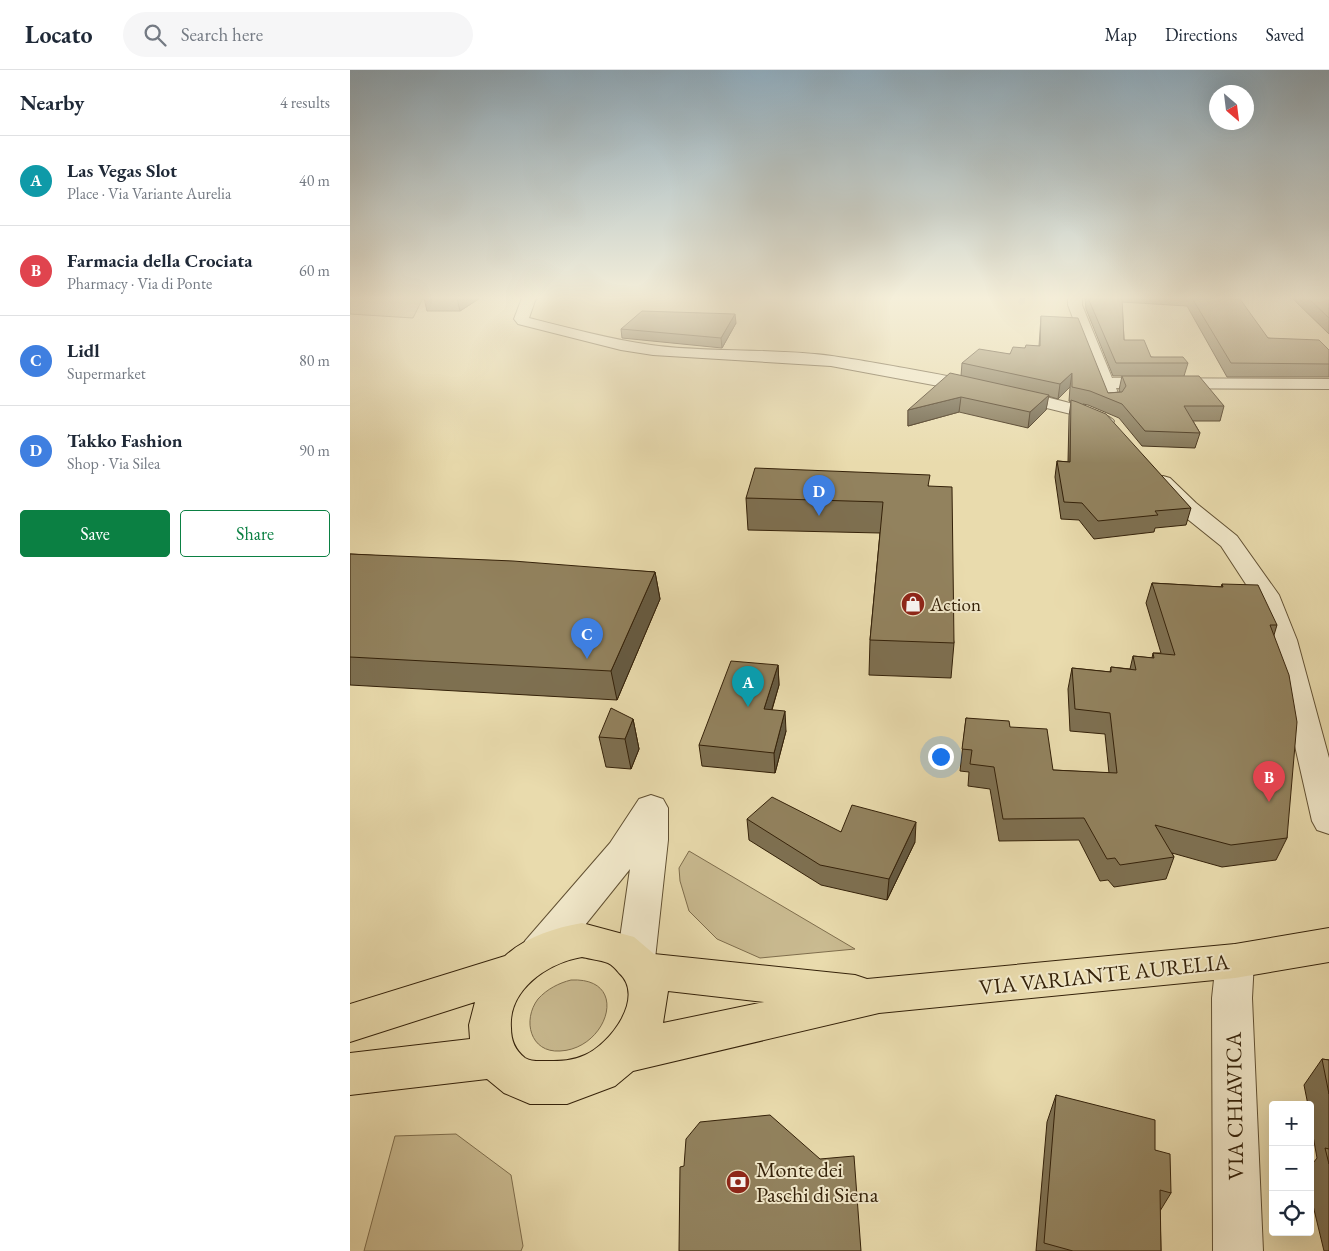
<!DOCTYPE html>
<html lang="en">
<head>
<meta charset="utf-8">
<style>
	:root { --surface:#fff; --page:#f6f6f7; --text:#1f2937; --muted:#747a83; --line:#e0e1e3; --accent:#0b8043 }
	body { margin:0; font-family:"EB Garamond",serif; background:var(--page); color:var(--text) }
	.controls { position:absolute; right:15px; bottom:15px; display:grid; overflow:hidden; border-radius:5px; box-shadow:0 5px 20px #0002 }
	.controls button { width:45px; height:45px; display:grid; place-items:center; padding:0; border:0; border-bottom:1px solid var(--line); background:var(--surface); color:var(--text); font:25px sans-serif }
	.compass { position:absolute; left:859px; top:15px; width:45px; height:45px; border-radius:50%; background:var(--surface); box-shadow:0 5px 20px #0002; rotate:152deg }
	.you { position:absolute; left:590px; top:686px; width:18px; height:18px; margin:-12px; border:4px solid #fff; border-radius:50%; background:#1a73e8; box-shadow:0 0 0 8px #1a73e833 }
	.badge { display:grid; place-items:center; width:32px; height:32px; border-radius:50%; background:var(--accent); color:#fff; font-size:16px; font-weight:700 }
	.pin { position:absolute; translate:-50% -41px; filter:drop-shadow(0 1px 2px #0008) }
	.pin::after { content:''; position:absolute; top:26px; width:18px; height:15px; background:inherit; clip-path:polygon(0 0,100% 0,50% 100%) }
	.list { margin:0; padding:0; list-style:none }
	h2 { display:flex; justify-content:space-between; align-items:center; height:65px; margin:0; padding:0 20px; font-size:21px }
	h2 small { font-size:16px; font-weight:400; color:var(--muted) }
	.list li { display:grid; grid-template-columns:32px 1fr auto; gap:15px; align-items:center; box-sizing:border-box; height:90px; padding:0 20px; border-top:1px solid var(--line) }
	.list b { display:block; font-size:19px; white-space:nowrap }
	.list p { margin:0; font-size:16px; white-space:nowrap; color:var(--muted) }
	.list em { font-size:16px; font-style:normal; color:var(--muted) }
	.actions { display:flex; gap:10px; padding:15px 20px }
	.actions a { flex:1; padding:11px 0; border:1px solid var(--accent); border-radius:5px; text-align:center; font-size:18px; color:var(--accent) }
	.actions .main { background:var(--accent); color:#fff }
	.icon { flex:none; width:28px; height:28px; fill:none; stroke:currentColor; stroke-width:2; stroke-linecap:round; stroke-linejoin:round }
	.map { position:relative; flex:none; width:979px; height:1181px; overflow:hidden }
	header { display:flex; align-items:center; gap:30px; box-sizing:border-box; height:70px; padding:0 25px; background:var(--surface); border-bottom:1px solid var(--line) }
	header strong { font-size:24px }
	nav { display:flex; gap:28px; margin-inline-start:auto; font-size:18px }
	.search { width:350px; height:45px; background:var(--page); display:flex; align-items:center; gap:12px; box-sizing:border-box; padding:0 18px; border-radius:28px; color:var(--muted); font-size:19px }
	main { display:flex }
	aside { flex:1; background:var(--surface) }
	.map>svg:first-child { display:block }
	.green { fill:#cabb91; stroke:#7f6e4d }
	.lines { fill:none; stroke-linecap:round; stroke-linejoin:round }
	.street-casing { stroke:#615032; stroke-width:2 }
	.primary-casing { stroke:#342109; stroke-width:2 }
	.street { fill:#f1e8ca; fill-rule:evenodd }
	.primary { fill:#e9dbad; fill-rule:evenodd }
	.wall { fill:#7e7051; stroke:#342109 }
	.shaded-wall { fill:#665b42; stroke:#342109 }
	.building { fill:#92825e; stroke:#342109 }
	.labels { text-anchor:middle; stroke-width:4; stroke-linejoin:round; paint-order:stroke }
	.poi-label { font-size:19px; fill:#342109; stroke:#f1e8ca; text-anchor:start }
	.near-street-label { font-size:22px; fill:#342109; stroke:#f1e8ca }
	.near-poi-label { font-size:22px; fill:#342109; stroke:#f1e8ca; text-anchor:start }
</style>
</head>
<body>
<header>
<strong>Locato</strong>
<div class="search"><svg class="icon" aria-label="search" viewBox="0 0 24 24"><circle cx="10" cy="10" r="6"/><path d="M15 15l6 6"/></svg>Search here</div>
<nav><a>Map</a><a>Directions</a><a>Saved</a></nav>
</header>
<main>
<aside>
<h2>Nearby<small>4 results</small></h2>
<ul class="list">
<li><span class="badge" style="background:#0f9aa8">A</span><div><b>Las Vegas Slot</b><p>Place · Via Variante Aurelia</p></div><em>40 m</em></li>
<li><span class="badge" style="background:#e0444e">B</span><div><b>Farmacia della Crociata</b><p>Pharmacy · Via di Ponte</p></div><em>60 m</em></li>
<li><span class="badge" style="background:#3f7fe0">C</span><div><b>Lidl</b><p>Supermarket</p></div><em>80 m</em></li>
<li><span class="badge" style="background:#3f7fe0">D</span><div><b>Takko Fashion</b><p>Shop · Via Silea</p></div><em>90 m</em></li>
</ul>
<div class="actions"><a class="main">Save</a><a>Share</a></div>
</aside>
<div class="map">
<svg width="979" height="1181" viewBox="0 0 979 1181">
	<rect width="100%" height="100%" fill="#e9dbad"/>
	<filter id="stains"><feTurbulence type="fractalNoise" baseFrequency=".004" numOctaves="4"/><feColorMatrix values="0 0 0 0 .2 0 0 0 0 .09 0 0 0 0 .02 0 0 0 .5 -.17"/></filter>
	<radialGradient id="worn" r=".72"><stop offset=".6" stop-color="#630" stop-opacity="0"/><stop offset="1" stop-color="#630" stop-opacity=".3"/></radialGradient>
	<!-- green -->
	<path class="green" d="M0 228H73L63 248 0 244Z
		M339 781 505 879 410 888 367 869 339 841 330 811 329 798Z
		M221 910C281 907 258 979 210 981 180 983 172 950 188 929 197 919 209 913 221 910Z
		M106 1064 161 1105 173 1176 171 1181H14L45 1066Z"/>
	<g class="lines">
		<!-- street casing -->
		<g class="street-casing">
			<path id="street" d="M172 228H186L179 248C219 258 259 269 301 275 360 283 422 278 482 286 519 291 751 331 764 351L762 355 755 357 748 355 725 345 664 330 481 296 303 285 271 280 168 254 164 249Z
				M718 228H732V235L762 308 979 309V319L766 318 771 331 768 335 762 336 756 335 718 235Z
				M813 406 820 408 846 433 887 466 929 525 947 570 979 688V764L967 760 962 751 921 570 903 525 871 476 830 443 806 416 803 412 806 408Z
				M301 725 313 729 318 738V770L305 889 300 901 286 906 272 901 267 889 280 799 203 895 189 900 175 895 170 883 175 871 260 773 289 729Z
				M885 874 899 879 904 891 902 928 913 1181H863L862 928 866 891 871 879Z"/>
		</g>
		<!-- primary casing -->
		<g class="primary-casing">
			<path id="primary" d="M232 853 284 867 304 884 505 905 517 909 885 874 979 858V892L885 908 529 943 283 1001 265 1016 217 1034H180L154 1023 137 1009 0 1025V983L120 969 119 955 125 932 0 972V934L155 886C176 867 204 858 232 853ZM232 887C240 889 250 890 258 893 262 895 266 899 269 903 296 927 260 974 235 985 222 991 211 991 198 991 190 991 181 992 175 988 165 980 161 971 161 958 158 919 198 893 232 887ZM318 921 414 932 313 953Z"/>
		</g>
		<!-- street -->
		<use href="#street" class="street"/>
		<!-- primary -->
		<use href="#primary" class="primary"/>
	</g>
	<!-- wall -->
	<path class="wall" d="M74 228H130L110 241H77Z
		M735 228H881L918 268 979 280V307H877L837 236 772 232 774 270 801 287 838 293 834 306 874 336 870 351H843L850 363 845 378 792 376 769 348 738 335 733 334 841 438 836 455 805 458 804 462 744 469 729 450 711 449 705 407 707 391 718 392 719 346 721 332 719 331 720 317 708 329 698 326 696 340 678 358 609 342 558 356V340L611 306 612 293 660 284 675 278 689 276 691 246 758 323 770 322 769 320 772 306H763L736 239Z
		M943 228H979V264L943 229Z
		M386 253 372 278 272 268 271 259Z
		M579 416 604 573 601 608 519 605 520 570 530 463 398 460 396 428Z
		M0 484 305 502 310 529 267 630 0 615Z
		M802 513 871 517 872 514 927 555 924 565 937 768 926 790 872 797 822 783 824 787 816 809 764 817 758 810 750 811 729 770 649 771 640 719 618 716 619 702 610 701 616 648 660 657 703 700 759 703 755 664 720 661 718 619 722 598 760 602 761 597 780 599 783 586 802 588 803 583H811L796 533Z
		M428 595 429 615 422 640 436 661 425 703 352 696 349 675Z
		M283 649 289 679 281 699 256 697 249 667Z
		M397 749 491 762 565 772 537 830 471 815 399 770Z
		M972 989 979 990V1181H974L960 1123V1097L967 1088 960 1049V1035H958L954 1015Z
		M706 1025 805 1080 821 1123 810 1141 811 1181H686L697 1052Z"/>
	<!-- shaded-wall -->
	<path class="shaded-wall" d="M107 228H130L110 241Z
		M385 244 386 253 372 278 371 268Z
		M722 303 720 317 708 329 710 314Z
		M699 325 696 340 678 358 680 342Z
		M611 327 609 342 558 356V340Z
		M305 502 310 529 267 630 261 601Z
		M428 595 429 615 416 659 414 639Z
		M435 641 436 661 425 703 424 683Z
		M283 649 289 679 281 699 275 669Z
		M566 752 565 772 537 830 539 809Z"/>
	<!-- building -->
	<path class="building" d="M738 228H772L774 270H794L801 287H833L838 293H766Z
		M842 228H881V229H890L918 268 969 270 979 280V294L881 293Z
		M958 228H979V248Z
		M292 241 385 244 371 268 271 259Z
		M691 246 728 248 758 323 772 322 776 316 772 306H849L874 336H834L850 363 795 361 772 334 740 321 722 317V303L710 314 612 293 629 279 660 284 663 277 675 278 676 275 690 276Z
		M600 303 699 325 680 342 611 327 558 340Z
		M721 330 727 332 756 344 841 438 805 441 808 445 748 451 732 433 714 432 707 391 720 392Z
		M405 398 580 405 578 416 602 417 604 573 520 570 533 432 396 428Z
		M0 484 163 491 305 502 261 601 0 587Z
		M802 513 873 517 872 514 908 515 927 555H920L939 605 947 652 937 768 881 775 805 755 824 787 770 795 765 788 757 789 734 748 653 749 644 697 620 694 622 680 612 679 616 648 659 651 660 657 697 659 703 700 767 703 760 643 725 639 722 598 761 602V597L786 600 783 586 804 588 803 583 825 585Z
		M381 591 428 595 414 639 435 641 424 683 349 675Z
		M261 638 283 649 275 669 249 667Z
		M422 727 491 762 502 735 566 752 539 809 470 795 397 749Z
		M972 989 979 990V1024Z
		M706 1025 805 1050V1080L820 1084 821 1123 810 1120 811 1181H723L694 1173Z
		M420 1045 470 1089 504 1086 511 1181H329L330 1097 334 1096 336 1069 350 1052Z
		M975 1078 979 1079V1094Z"/>
	<!-- sky -->
	<linearGradient id="sky" x2="0" y2="1"><stop stop-color="#8faaba"/><stop offset="0.58" stop-color="#f5efda"/><stop offset="1" stop-color="#f5efda" stop-opacity="0"/></linearGradient>
	<rect width="979" height="393" fill="url(#sky)"/>
	<!-- icons -->
	<defs>
		<g id="shop-disc" transform="scale(1.25)"><circle r="9.5" fill="#8f2418" stroke="#f1e8ca"/><path d="M-5-2.5h2.3a2.7 3.5 0 0 1 5.4 0H5L5.5 6h-11ZM-1.5-2.5h3a1.5 2.3 0 0 0-3 0Z" fill="#fff"/></g>
		<g id="bank-disc" transform="scale(1.25)"><circle r="9.5" fill="#8f2418" stroke="#f1e8ca"/><path d="M-6-4H6V4H-6ZM0-2.3a2.3 2.3 0 1 0 0 4.6a2.3 2.3 0 1 0 0-4.6Z" fill="#fff"/></g>
	</defs>
	<g fill-rule="evenodd">
		<use href="#shop-disc" x="563" y="534"/>
		<use href="#bank-disc" x="388" y="1112"/>
	</g>
	<g class="labels">
		<!-- poi labels -->
		<g class="poi-label">
			<text x="580" y="541">Action</text>
		</g>
		<!-- near-street labels -->
		<g class="near-street-label">
			<text transform="translate(754 904) rotate(-6)" y="8">VIA VARIANTE AURELIA</text>
			<text transform="translate(884 1036) rotate(-91)" y="8">VIA CHIAVICA</text>
		</g>
		<!-- near-poi labels -->
		<g class="near-poi-label">
			<text x="406" y="1107">Monte dei<tspan x="406" dy="25">Paschi di Siena</tspan></text>
		</g>
	</g>
	<rect width="100%" height="100%" filter="url(#stains)"/>
	<rect width="100%" height="100%" fill="url(#worn)"/>
</svg>
<div class="controls">
<button>+</button>
<button>−</button>
<button><svg class="icon" aria-label="locate" viewBox="0 0 24 24"><circle cx="12" cy="12" r="6"/><path d="M12 2v4M12 18v4M2 12h4M18 12h4"/></svg></button>
</div>
<svg class="compass" viewBox="-18 -18 36 36"><path d="M0-13l5 13h-10z" fill="#e53935"/><path d="M0 13l5-13h-10z" fill="#747a83"/></svg>
<div class="you"></div>
<div class="pin badge" style="left:398px;top:637px;background:#0f9aa8">A</div>
<div class="pin badge" style="left:919px;top:732px;background:#e0444e">B</div>
<div class="pin badge" style="left:237px;top:589px;background:#3f7fe0">C</div>
<div class="pin badge" style="left:469px;top:446px;background:#3f7fe0">D</div>
</div>
</main>
</body>
</html>
